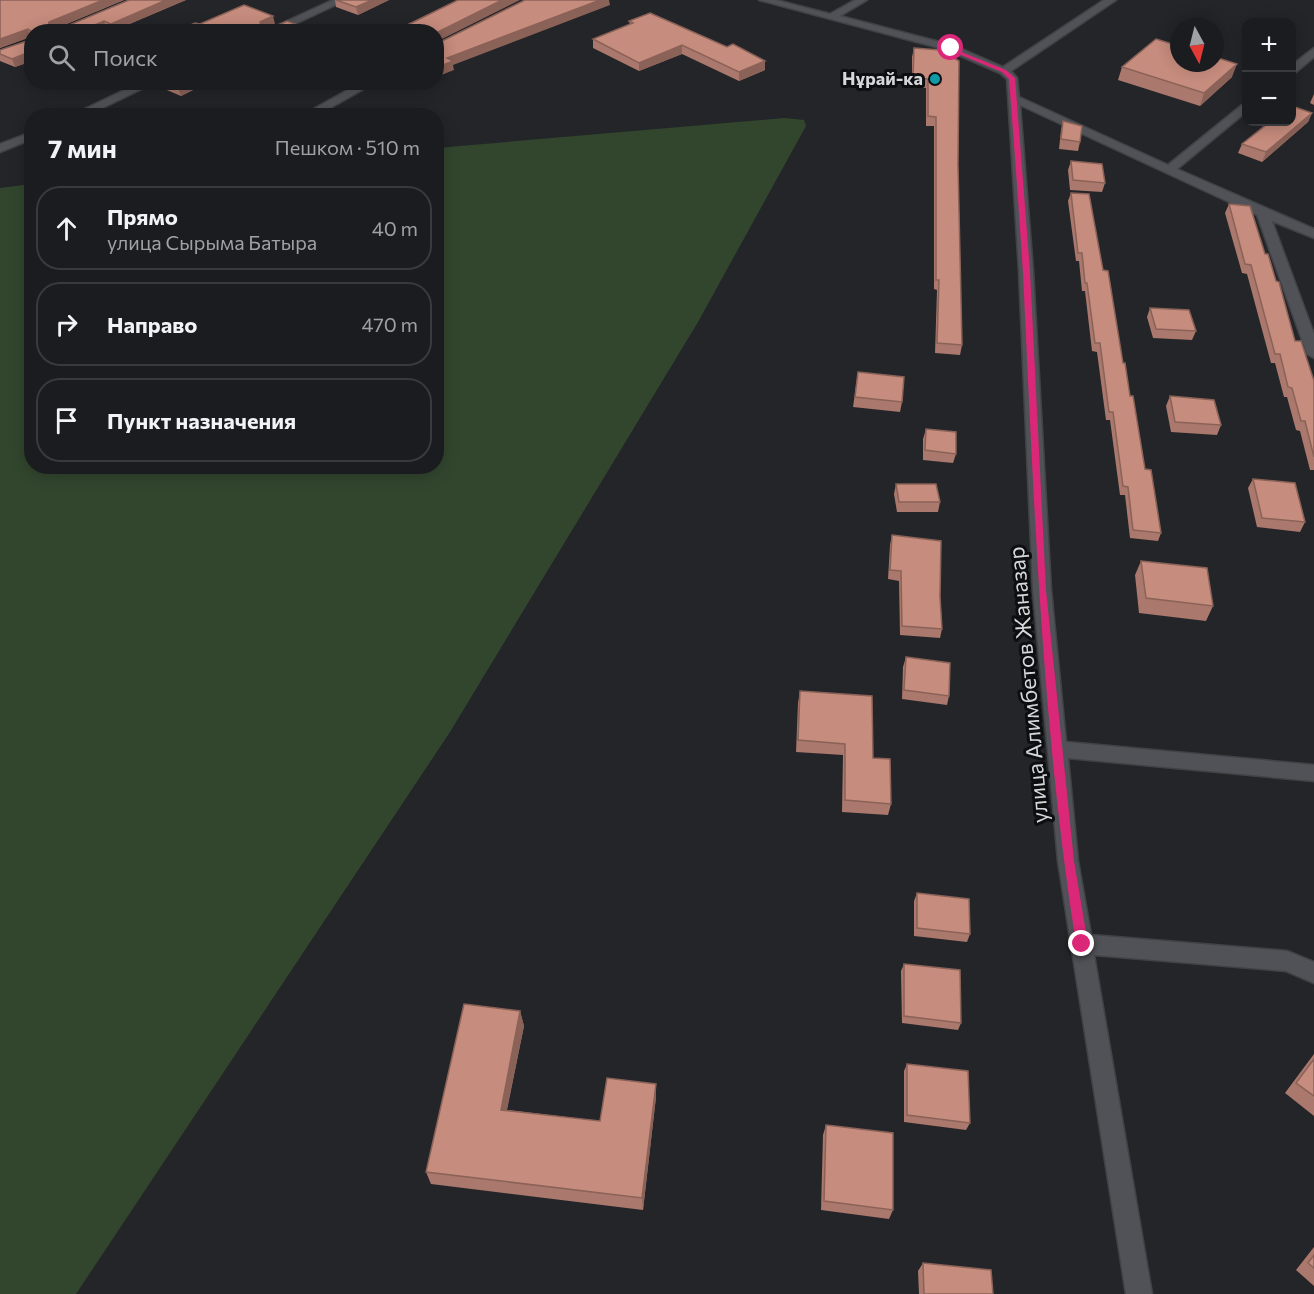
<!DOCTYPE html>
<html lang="ru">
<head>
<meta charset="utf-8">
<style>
	:root { --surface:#1a1c1f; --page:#27292c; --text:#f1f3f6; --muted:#9fa1a4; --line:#383a3d }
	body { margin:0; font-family:Commissioner,sans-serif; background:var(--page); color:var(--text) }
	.controls { position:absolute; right:18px; top:18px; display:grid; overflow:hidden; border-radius:12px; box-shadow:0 3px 15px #0003 }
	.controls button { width:54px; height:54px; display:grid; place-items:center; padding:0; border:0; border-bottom:2px solid var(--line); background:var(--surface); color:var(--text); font:30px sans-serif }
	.compass { position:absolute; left:1170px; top:18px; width:54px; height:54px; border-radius:50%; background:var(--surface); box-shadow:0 3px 15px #0003; rotate:173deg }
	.stop { position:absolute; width:18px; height:18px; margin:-14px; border:4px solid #db2777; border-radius:50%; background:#fff }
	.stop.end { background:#db2777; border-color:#fff; box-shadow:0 2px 6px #0008 }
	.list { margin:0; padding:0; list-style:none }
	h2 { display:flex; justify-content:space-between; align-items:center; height:78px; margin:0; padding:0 24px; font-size:26px }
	h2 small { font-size:20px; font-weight:400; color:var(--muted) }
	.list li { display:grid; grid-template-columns:39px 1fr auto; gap:18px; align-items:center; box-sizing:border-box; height:84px; margin:0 12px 12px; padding:0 12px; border:2px solid var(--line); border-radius:24px }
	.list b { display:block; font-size:22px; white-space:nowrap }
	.list p { margin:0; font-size:20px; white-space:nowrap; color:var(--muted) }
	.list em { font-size:20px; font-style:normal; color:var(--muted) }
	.icon { flex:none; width:33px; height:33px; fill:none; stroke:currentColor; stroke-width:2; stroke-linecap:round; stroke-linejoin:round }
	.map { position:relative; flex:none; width:1314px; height:1294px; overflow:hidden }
	.search { position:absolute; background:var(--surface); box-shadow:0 3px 15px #0003; left:24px; top:24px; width:420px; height:66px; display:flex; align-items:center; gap:15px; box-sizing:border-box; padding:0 21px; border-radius:24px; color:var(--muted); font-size:22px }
	.panel { position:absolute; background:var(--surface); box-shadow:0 3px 15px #0003; left:24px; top:108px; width:420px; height:366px; border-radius:24px }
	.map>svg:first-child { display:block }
	.green { fill:#32462e }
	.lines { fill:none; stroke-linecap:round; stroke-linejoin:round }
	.minor-casing { stroke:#414246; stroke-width:3 }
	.minor { fill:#505257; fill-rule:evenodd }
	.wall { fill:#aa786c }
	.shaded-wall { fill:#8b6258 }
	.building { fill:#c68c7d; stroke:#8b6258; stroke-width:1.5 }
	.route { fill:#db2777 }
	.culture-dot { fill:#0f9aa8; stroke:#0d0e10; stroke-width:2 }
	.labels { text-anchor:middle; stroke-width:6; stroke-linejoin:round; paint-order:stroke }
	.far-poi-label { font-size:18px; font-weight:bold; fill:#d6d7da; stroke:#0d0e10; text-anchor:end }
	.street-label { font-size:22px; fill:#d6d7da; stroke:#0d0e10 }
</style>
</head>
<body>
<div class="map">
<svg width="1314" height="1294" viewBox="0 0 1314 1294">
	<rect width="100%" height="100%" fill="#232529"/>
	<!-- green -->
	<path class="green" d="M784 118 804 120 806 126 698 322 450 732 76 1294H0V188L31 184 32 466H436L437 148Z"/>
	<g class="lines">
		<!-- minor casing -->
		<g class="minor-casing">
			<path id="minor" d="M333 0H346L278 32H263Z
				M759 0H776L830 14 855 0H867L840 16 955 46 1003 67 1104 0H1116L1011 71 1017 78 1019 97 1168 165 1242 105 1246 104V112L1177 169 1314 229V238L1272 221 1314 334V358L1307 354 1257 215 1020 105 1033 271 1051 590 1066 742 1314 765V781L1068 758 1078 861 1091 935 1287 951 1314 962V983L1286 971 1094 955 1152 1294H1126L1058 861 1033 590 1019 271 1007 79 1000 73 947 50Z
				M1314 48V57L1296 72 1292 73V65Z
				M141 82H156L86 116H70Z
				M362 82H376L316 116H301Z
				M32 132V139L0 152V144Z"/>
		</g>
		<!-- minor -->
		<use href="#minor" class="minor"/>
	</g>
	<!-- wall -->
	<path class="wall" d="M0 0H124L62 26H67L129 0H186L113 31 106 29 100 32H32V61L15 67 0 61V50L30 40V37L0 48Z
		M335 0H389L358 15 336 7Z
		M629 21 727 47 765 70 739 81 682 54 639 71 593 48V39L630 25Z
		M914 48 940 50 958 165 962 345 960 355 935 353 937 290 934 289V126H926V88L912 87V57Z
		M1122 67 1232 77 1200 106 1118 80Z
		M154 82H209L181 96 155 85Z
		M1314 94V105L1310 103Z
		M1312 113 1308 122 1262 162 1238 153 1242 144 1266 124 1267 122H1292Z
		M1063 121 1080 142 1078 151 1059 149 1061 130Z
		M1071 161 1105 183 1102 192 1070 190 1068 170Z
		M1071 193 1103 270 1145 469 1161 533 1158 541 1130 538 1125 495H1120L1110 420H1106L1097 352 1092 351 1085 291H1082L1079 261H1076L1068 201Z
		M1229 204 1265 254 1276 281 1295 341 1314 381V470H1310L1300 431 1296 430 1287 397H1284L1275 363H1271L1247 274 1242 273 1225 213Z
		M1150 308 1196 331 1192 340 1153 338 1147 317Z
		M858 372 902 402 900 412 853 407Z
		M1170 396 1221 425 1217 435 1171 432 1166 406Z
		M926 429 956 454 953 463 923 460V439Z
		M1253 479 1305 522 1300 532 1257 527 1248 488Z
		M896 484 940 502 938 512H897L894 494Z
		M892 535 940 597 942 629 940 638 900 635 899 581 888 579 890 545Z
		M1141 561 1213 606 1206 621 1139 613 1135 575Z
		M906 657 949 696 947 705 902 699 903 667Z
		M800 691 873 758 891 804 888 815 842 812 843 755 796 752 798 703Z
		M917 893 970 934 967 942 914 936V901Z
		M904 964 961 1023 958 1030 902 1023 901 971Z
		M520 1011 524 1026 507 1110 600 1121 656 1097 643 1210 431 1184 426 1172Z
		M1314 1054V1116L1285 1093Z
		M907 1064 970 1123 966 1130 904 1122V1071Z
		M826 1125 893 1210 889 1219 821 1210 823 1135Z
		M1314 1247V1286L1296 1270Z
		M923 1263 993 1294H919L918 1271Z"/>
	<!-- shaded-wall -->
	<path class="shaded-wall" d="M103 0H124L52 30 48 26 49 22Z
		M166 0H186L113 31 111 24Z
		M372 0H389L358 15 356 7Z
		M502 0H520L436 42V33Z
		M600 0H609L610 5 453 65 454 70 436 77V68L447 58Z
		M273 16 275 24 262 30 260 22Z
		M104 21 106 29 100 32H78Z
		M28 29 31 37 0 48V39Z
		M682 45V54L639 71V63Z
		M32 51V61L15 67 12 59Z
		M765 61V70L739 81V72Z
		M1237 64 1232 77 1200 106 1204 93Z
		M189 82H209L181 96 178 88Z
		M1312 113 1308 122 1262 162 1266 152Z
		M520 1011 524 1026 504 1123 501 1110Z
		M656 1084V1097L643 1210 642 1198Z"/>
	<!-- building -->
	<path class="building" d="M0 0H103L49 22 48 26H67L129 0H166L111 24 104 21 78 32H32V51L12 59 0 54V50L30 40 31 31 28 29 0 39Z
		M336 0H372L356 7Z
		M458 0H502L436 33V32H393Z
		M525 0H600L447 58 453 61 436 68V44Z
		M244 5 273 16 260 22 261 26H276L287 21 306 28 299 32H175L195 23 200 24Z
		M650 13 727 47 733 44 765 61 739 72 682 45 639 63 593 39 633 23 629 21Z
		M1156 39 1179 46V63H1215V57L1237 64 1204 93 1122 67Z
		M914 48 940 50 959 61 958 165 962 345 937 343 939 280H936V117L928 116V79L913 78Z
		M166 82H189L178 88Z
		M1292 106 1312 113 1266 152 1242 144 1270 122H1292Z
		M1063 121 1082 126 1080 142 1061 139Z
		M1071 161 1102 164 1105 183 1073 180Z
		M1071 193 1089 194 1103 270 1108 271 1123 363H1125L1130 396H1133L1145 469 1151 470 1161 533 1133 530 1128 487 1123 486 1113 412H1109L1100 343H1095L1087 283H1085L1082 253H1078Z
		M1229 204 1250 206 1265 254H1268L1276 281 1279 282 1295 341H1301L1314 381V457L1305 421H1301L1292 388 1288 387 1280 354H1275L1251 265 1245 264Z
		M1150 308 1189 310 1196 331 1156 329Z
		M858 372 904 377 902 402 855 397Z
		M1170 396 1214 400 1221 425 1175 422Z
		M926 429 956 432V454L925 450Z
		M1253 479 1295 483 1305 522 1262 518Z
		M896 484H936L940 502H899Z
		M892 535 941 541 940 597 942 629 902 626 901 571 890 570Z
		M1141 561 1207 568 1213 606 1146 598Z
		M906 657 950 663 949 696 904 690Z
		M800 691 872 696 873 758 890 759 891 804 845 800V744L798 740Z
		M917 893 969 899 970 934 917 928Z
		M904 964 960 970 961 1023 904 1016Z
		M464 1004 520 1011 501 1110 600 1121 607 1078 656 1084 642 1198 426 1172Z
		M1314 1059V1096L1296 1083Z
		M907 1064 968 1071 970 1123 907 1115Z
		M826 1125 893 1133V1210L824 1201Z
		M1314 1255V1268L1308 1263Z
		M923 1263 991 1270 993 1294H924Z"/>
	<!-- route -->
	<path class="route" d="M949 47 1006 70 1015 78 1030 271 1046 590 1074 861 1088 944 1082 950 1076 944C1041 722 1034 498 1023 274 1019 209 1014 144 1009 79L1002 72 949 50Z"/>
	<!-- markers -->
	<circle class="culture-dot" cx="935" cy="79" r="6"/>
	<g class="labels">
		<!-- far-poi labels -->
		<g class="far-poi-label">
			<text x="923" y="85">Нұрай-ка</text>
		</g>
		<!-- street labels -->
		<g class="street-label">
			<text transform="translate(1028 685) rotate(-95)" y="8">улица Алимбетов Жаназар</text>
		</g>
	</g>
</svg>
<div class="controls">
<button>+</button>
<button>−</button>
</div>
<svg class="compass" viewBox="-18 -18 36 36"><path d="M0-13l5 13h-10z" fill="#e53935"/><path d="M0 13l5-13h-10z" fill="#9fa1a4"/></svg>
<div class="stop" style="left:951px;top:48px"></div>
<div class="stop end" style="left:1082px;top:944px"></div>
<div class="search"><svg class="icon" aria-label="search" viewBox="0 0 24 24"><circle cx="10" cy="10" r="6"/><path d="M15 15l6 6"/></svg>Поиск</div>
<section class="panel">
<h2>7 мин<small>Пешком · 510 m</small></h2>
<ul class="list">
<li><svg class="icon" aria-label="ahead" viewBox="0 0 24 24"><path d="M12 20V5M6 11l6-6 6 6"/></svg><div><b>Прямо</b><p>улица Сырыма Батыра</p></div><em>40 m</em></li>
<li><svg class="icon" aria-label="right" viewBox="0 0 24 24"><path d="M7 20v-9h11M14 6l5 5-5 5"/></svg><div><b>Направо</b></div><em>470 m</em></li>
<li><svg class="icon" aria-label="arrive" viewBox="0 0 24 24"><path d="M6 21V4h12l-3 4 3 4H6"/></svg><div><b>Пункт назначения</b></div></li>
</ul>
</section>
</div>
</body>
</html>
